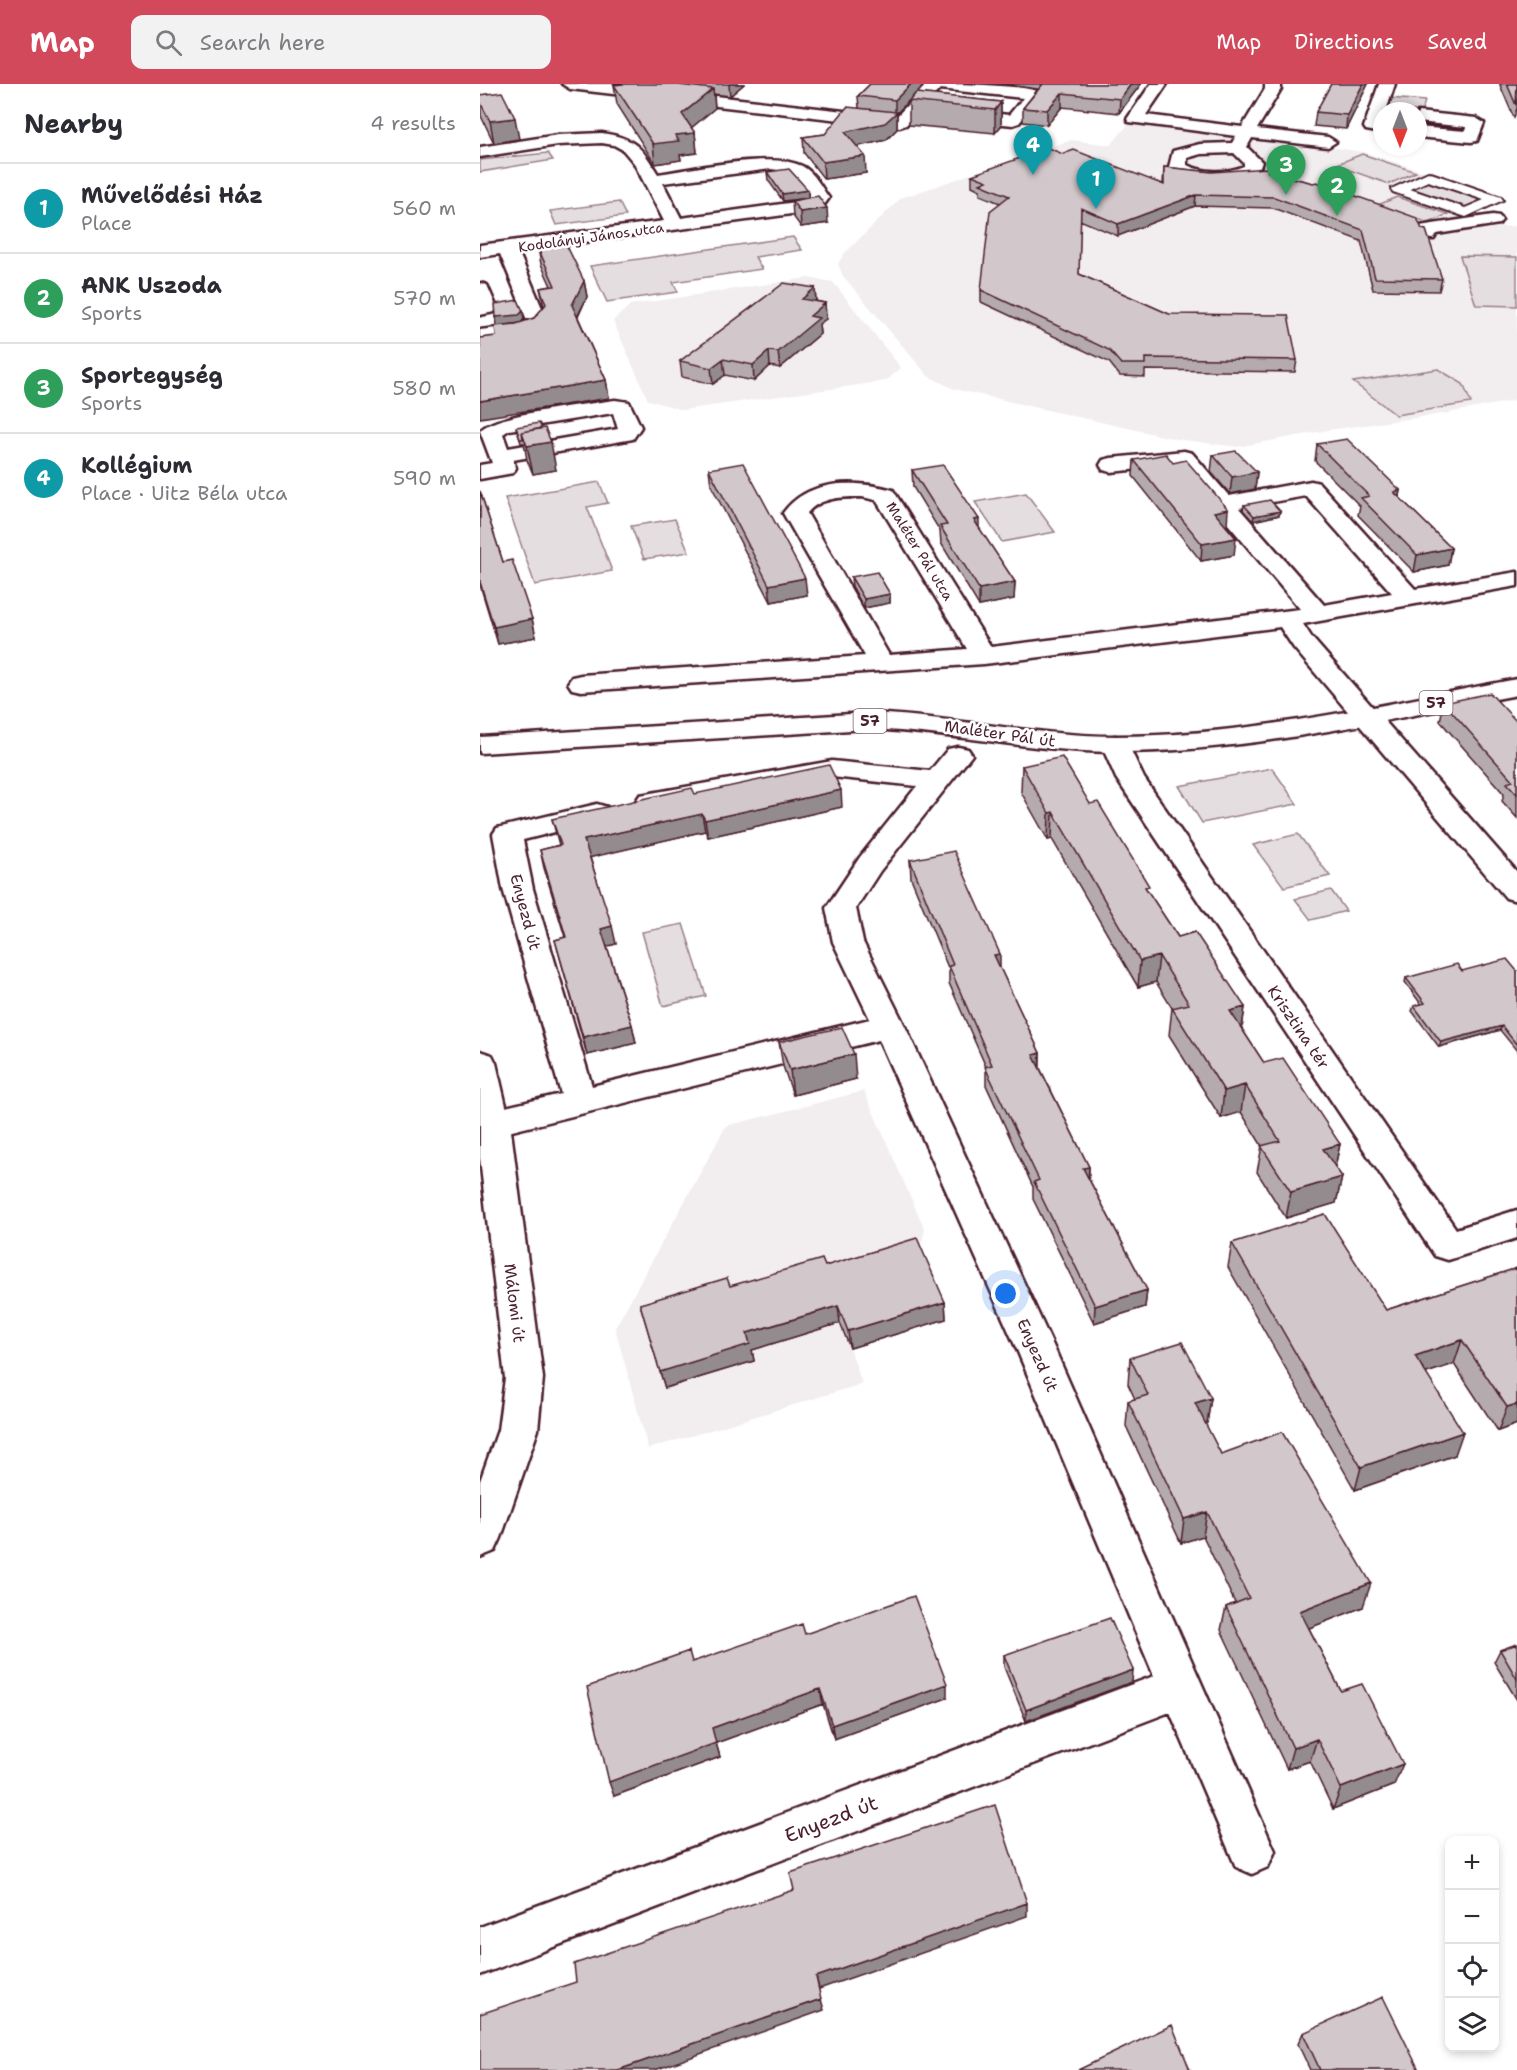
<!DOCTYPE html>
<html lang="en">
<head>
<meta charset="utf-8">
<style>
	:root { --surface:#fff; --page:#f2f2f3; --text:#2b2b33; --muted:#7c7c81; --line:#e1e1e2; --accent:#d1495b }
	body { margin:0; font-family:"Shantell Sans",sans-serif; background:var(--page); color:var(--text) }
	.controls { position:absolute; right:18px; bottom:18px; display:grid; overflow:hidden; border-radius:12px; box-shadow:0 3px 9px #0003 }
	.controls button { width:54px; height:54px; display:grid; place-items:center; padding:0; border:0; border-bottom:2px solid var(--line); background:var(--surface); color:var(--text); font:30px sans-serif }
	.compass { position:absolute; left:893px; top:18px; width:54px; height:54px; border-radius:50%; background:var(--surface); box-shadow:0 3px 9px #0003; rotate:180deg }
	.you { position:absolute; left:526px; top:1210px; width:21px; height:21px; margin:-15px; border:4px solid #fff; border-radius:50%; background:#1a73e8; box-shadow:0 0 0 9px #1a73e833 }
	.badge { display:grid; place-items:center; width:39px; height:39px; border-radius:50%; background:var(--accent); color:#fff; font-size:20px; font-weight:700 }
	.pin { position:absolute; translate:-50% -50px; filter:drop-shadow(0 2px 3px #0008) }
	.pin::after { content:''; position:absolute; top:32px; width:21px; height:18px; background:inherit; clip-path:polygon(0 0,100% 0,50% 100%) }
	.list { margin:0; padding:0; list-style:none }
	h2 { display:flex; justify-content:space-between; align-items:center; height:78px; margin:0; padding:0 24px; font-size:26px }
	h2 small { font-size:20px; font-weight:400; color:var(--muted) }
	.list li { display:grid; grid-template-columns:39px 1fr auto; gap:18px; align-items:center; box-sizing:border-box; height:90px; padding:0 24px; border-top:2px solid var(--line) }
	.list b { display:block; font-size:22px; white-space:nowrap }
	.list p { margin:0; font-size:20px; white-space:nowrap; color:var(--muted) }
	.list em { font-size:20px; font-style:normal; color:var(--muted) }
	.icon { flex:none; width:33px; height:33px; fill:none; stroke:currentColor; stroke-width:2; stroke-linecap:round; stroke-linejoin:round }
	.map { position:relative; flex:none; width:1037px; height:1986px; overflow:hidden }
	header { display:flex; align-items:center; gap:36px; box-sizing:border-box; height:84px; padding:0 30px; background:var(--accent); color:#fff }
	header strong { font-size:28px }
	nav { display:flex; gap:33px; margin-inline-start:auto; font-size:21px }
	.search { width:420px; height:54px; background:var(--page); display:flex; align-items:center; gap:15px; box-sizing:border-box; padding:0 21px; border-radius:12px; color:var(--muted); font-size:22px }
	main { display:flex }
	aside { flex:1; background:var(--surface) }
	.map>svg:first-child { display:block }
	.built { fill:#f2eeef }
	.green { fill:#e5dee0; stroke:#987e86; stroke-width:1.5 }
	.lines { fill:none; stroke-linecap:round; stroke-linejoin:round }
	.pedestrian-casing { stroke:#4a1f2b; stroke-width:4 }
	.minor-casing { stroke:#4a1f2b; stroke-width:5 }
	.tertiary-casing { stroke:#4a1f2b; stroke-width:5 }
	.primary-casing { stroke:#4a1f2b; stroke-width:5 }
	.pedestrian { fill:#fff; fill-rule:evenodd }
	.minor { fill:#fff; fill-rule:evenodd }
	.tertiary { fill:#fff; fill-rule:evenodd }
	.primary { fill:#fff; fill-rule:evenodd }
	.wall { fill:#b5abaf; stroke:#4a1f2b; stroke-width:1.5 }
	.shaded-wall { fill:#938b8e; stroke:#4a1f2b; stroke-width:1.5 }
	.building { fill:#d2c7cb; stroke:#4a1f2b; stroke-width:1.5 }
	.labels { text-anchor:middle; stroke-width:5; stroke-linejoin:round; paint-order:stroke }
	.far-street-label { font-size:14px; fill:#4a1f2b; stroke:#fff }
	.shield { fill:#fff; stroke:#80626b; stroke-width:1.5 }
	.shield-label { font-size:15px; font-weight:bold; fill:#4a1f2b }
	.street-label { font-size:16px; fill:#4a1f2b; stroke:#fff }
	.near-street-label { font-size:20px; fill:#4a1f2b; stroke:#fff }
</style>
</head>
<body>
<header>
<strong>Map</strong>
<div class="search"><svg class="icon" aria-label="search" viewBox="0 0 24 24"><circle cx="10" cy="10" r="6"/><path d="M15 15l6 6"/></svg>Search here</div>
<nav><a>Map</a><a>Directions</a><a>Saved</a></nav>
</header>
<main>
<aside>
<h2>Nearby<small>4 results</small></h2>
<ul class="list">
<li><span class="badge" style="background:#0f9aa8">1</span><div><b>Művelődési Ház</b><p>Place</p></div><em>560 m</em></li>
<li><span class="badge" style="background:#2e9e5b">2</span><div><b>ANK Uszoda</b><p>Sports</p></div><em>570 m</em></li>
<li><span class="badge" style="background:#2e9e5b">3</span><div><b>Sportegység</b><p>Sports</p></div><em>580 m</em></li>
<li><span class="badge" style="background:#0f9aa8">4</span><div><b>Kollégium</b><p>Place · Uitz Béla utca</p></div><em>590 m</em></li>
</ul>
</aside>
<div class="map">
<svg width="1037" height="1986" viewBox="0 0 1037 1986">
	<rect width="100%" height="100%" fill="#fff"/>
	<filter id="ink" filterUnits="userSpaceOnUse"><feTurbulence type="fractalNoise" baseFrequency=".0167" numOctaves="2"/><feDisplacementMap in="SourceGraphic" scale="12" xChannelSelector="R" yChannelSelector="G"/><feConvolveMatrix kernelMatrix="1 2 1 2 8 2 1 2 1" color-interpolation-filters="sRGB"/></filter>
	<g filter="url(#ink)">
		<!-- built -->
		<path class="built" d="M651 37 787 53 883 68 955 91 1015 143 1037 142V316L963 330 849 346 757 363 696 355 474 305 448 292 363 192 358 180 364 170 421 114 591 56 631 61Z
			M327 194 353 198 421 284 406 297 203 326 168 316 133 237 150 221Z
			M384 1007 445 1146 438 1172 466 1235 370 1264 382 1300 168 1365 135 1244 246 1042Z"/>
		<!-- green -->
		<path class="green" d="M908 14 945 17 941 30H938V27H904Z
			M68 69 73 76 0 88V76Z
			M882 70 936 88 909 100 855 81Z
			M950 94 1012 116 986 127 924 105Z
			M917 113 968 130 949 139 898 121Z
			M139 118 146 132 76 141 70 127Z
			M313 153 322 166 275 173 282 185 193 198 198 208 127 218 110 182Z
			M980 172 1037 173V222L996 221Z
			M958 285 983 300 991 319 916 331 873 298Z
			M119 398 128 419 107 423 132 487 55 501 25 414Z
			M546 409 575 448 522 458 495 418Z
			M195 435 209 468 164 475 151 442Z
			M792 684 817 720 722 739 699 702Z
			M818 750 850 792 804 803 773 761Z
			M851 806 866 827 831 836 815 815Z
			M203 840 226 912 183 922 162 848Z"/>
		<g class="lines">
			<!-- pedestrian casing -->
			<g class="pedestrian-casing">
				<path id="pedestrian" d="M948 88 1021 113 1023 116 986 133 913 108 911 105ZM948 97 1004 116 985 124 930 105Z"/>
			</g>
			<!-- minor casing -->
			<g class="minor-casing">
				<path id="minor" d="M82 0H131L416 33 447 0C466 0 553 0 563 10L539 39 533 41 475 35 467 30 475 25 529 31 543 14 460 5 426 41 420 43 90 5Z
					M671 0H687L666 31 762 43 785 5V0H801V5L777 45 848 53 856 58 848 63 772 54 767 63 782 78 778 89C756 97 706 104 689 83L693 67 720 60 752 59 756 52 649 38 647 35ZM754 69 764 79V82C747 89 723 89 707 81V74L721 70Z
					M899 0H915L906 27H902V49L886 46 884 43Z
					M938 28 996 34 1004 39 997 57 991 58 938 53V43L985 47 986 43 938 38Z
					M122 49C154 54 161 62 178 90 212 85 293 67 322 82 334 88 341 103 349 114L342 124 326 128 38 167 67 236C60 258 20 255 0 258V246L42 241 47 236 20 170 0 173V161L184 137 154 79 143 66 134 61 122 59 78 61 0 73V63L78 51ZM291 85C312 87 320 97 331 114L330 116 201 134 183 99Z
					M1013 131 1019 132 1022 136 1019 140 957 150 954 155H942L937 146 940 142 946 141Z
					M0 199 7 201 17 224 14 228 0 231Z
					M135 316 149 318 161 343 153 355 33 376 36 384 33 389 0 395V381L12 379 0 347C12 330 111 320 135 316ZM133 329 138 345 28 364 23 350 29 346Z
					M704 367 712 369 749 412 831 397 839 399 935 505 1037 488V502L823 540 832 554 1037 788V817L1026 814 814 564 800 543 504 580 101 607 92 605 88 599 92 593 101 591 385 572 303 429C328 394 376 396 413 406L511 563 820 525 698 381 631 388 623 386 620 381 623 376 631 374ZM826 412 912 509 844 521 759 424ZM382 413 396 416 487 565 409 571 327 429C340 413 363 413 382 413Z
					M635 652 645 654 664 694 976 1145 1037 1126V1154L968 1176 955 1172 636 694 621 660 625 654Z
					M478 663 488 665 492 671 400 787 376 824 383 858 425 942 576 1268 795 1767 788 1783 772 1790 756 1783 690 1628 0 1891V1843L674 1592 538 1268 399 956 0 1055V1029L81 1010 23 805 13 750 17 744 117 720 127 723 131 729 127 735 43 756 53 805 112 1002 390 935 353 858 346 824 380 773 437 702 352 693 170 726 160 723 156 717 160 711 352 677 450 687 468 665Z"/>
			</g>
			<!-- tertiary casing -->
			<g class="tertiary-casing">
				<path id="tertiary" d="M0 967 12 971 16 979 30 1039 63 1294 58 1346 21 1454 15 1467 0 1473V1397L18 1346 25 1294 0 1074Z"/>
			</g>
			<!-- primary casing -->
			<g class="primary-casing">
				<path id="primary" d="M1037 595V611C905 636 772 668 636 668 553 668 471 648 387 645L0 669V653L387 629C471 632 553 652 636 652 772 652 905 620 1037 595Z"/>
			</g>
			<!-- pedestrian -->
			<use href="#pedestrian" class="pedestrian"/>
			<!-- minor -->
			<use href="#minor" class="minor"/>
			<!-- tertiary -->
			<use href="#tertiary" class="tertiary"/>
			<!-- primary -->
			<use href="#primary" class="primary"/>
		</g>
		<!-- wall -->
		<path class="wall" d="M196 0H264L250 12 234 10 235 24 211 44 215 49 217 69 200 71 201 76 175 80 137 20 134 1Z
			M390 0H445L436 9 521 18V42L515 49 429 41V17L434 12 417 29V45L406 56 377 62 386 89 344 95 324 69 323 53 345 50 379 24 378 12Z
			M521 0H661L639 29 582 23 567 41 543 38V24L558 5Z
			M851 0H888L866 45 834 42 836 28Z
			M1020 0H1037V24L1034 34 1020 1Z
			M0 11 39 55 14 59 1 32Z
			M583 70 683 100 684 83 732 88H788L833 99 962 195 959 207 893 206 881 157 793 124 715 122 638 152 600 136 599 190 689 230 817 276 815 288 665 286V293L640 292 629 278 501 218V206L520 119 500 111V106L492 102V91Z
			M287 88 328 106V114L303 117 288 96Z
			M312 117 348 139 321 143 313 132Z
			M58 164 104 197 107 213 98 233 126 296 129 314 16 252 44 235 43 237 54 234 64 223 60 204 71 202 61 180Z
			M335 204 336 217 345 219 346 235 339 240 340 250 300 284 290 282 274 297 245 291 233 300 202 293 200 277Z
			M36 343 76 386 53 390 47 376 44 359H41Z
			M837 360 920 406 919 413 971 464 968 481 934 488 878 431 880 422 835 377Z
			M733 371 777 388 775 405 750 410 731 388Z
			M654 376 747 442H746L754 471 721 477 653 392Z
			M229 385 327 511 291 518 231 401Z
			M432 386 499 444 535 498 534 515 499 522 461 459 460 447 433 403Z
			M0 407 23 478 52 535 56 553 18 560 0 501Z
			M764 421 800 427 799 431 773 437 763 426Z
			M371 493 410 510V519L384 524 372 502Z
			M964 619 1037 638V734L1022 717 1024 710 960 637Z
			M542 682 610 720 698 853 765 923 762 945 784 979 860 1060 855 1083 862 1093 856 1119 806 1134 777 1088 782 1062 761 1028 741 1034 689 951 692 924 676 898 658 903 572 755 568 756 541 708Z
			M215 710 362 723 228 753 225 747 110 773 136 860 127 862 152 941 156 959 107 971 75 856 85 853 64 784 60 766 79 761 72 735Z
			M430 776 520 884 560 969V984L609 1083V1095L667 1206 665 1223 614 1239 553 1115V1103L506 1001V983L469 899V886L431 794Z
			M982 887H1037V967L1020 946 959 963 932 927 934 922 941 920 925 898 926 894Z
			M299 958 376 995 313 1011 303 982Z
			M752 1159 906 1226 1037 1184V1340L1018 1347 974 1280 946 1289 975 1371 875 1406 748 1183Z
			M345 1182 465 1218 466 1235 370 1264 360 1239 272 1266 274 1277 185 1304 160 1220 250 1202Z
			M650 1274 731 1314 727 1339 725 1340 741 1370 883 1523 829 1544 861 1607 914 1701 853 1725 830 1677 807 1685 741 1546 746 1523 755 1519 723 1452 701 1459 646 1342 648 1317 655 1315 648 1300Z
			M325 1550 467 1614 354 1655 343 1620 236 1659 240 1673 134 1712 212 1578Z
			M1037 1560V1616L1014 1578 1020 1566Z
			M524 1571 652 1598 546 1637 524 1583Z
			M823 1949 939 1986H830L818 1960Z"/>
		<!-- shaded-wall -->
		<path class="shaded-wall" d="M250 0H264L250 12 249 1Z
			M431 0H445L417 29V45L406 56 366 65 365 48 415 30V16Z
			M651 0H661L639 29 640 15Z
			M883 0H888L866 45 867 31Z
			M233 5 235 24 204 50 202 30Z
			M582 9V23L567 41V26Z
			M521 18V42L515 49V26Z
			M35 34 39 55 14 59 10 37Z
			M215 49 217 69 200 71 201 76 175 80 173 60 195 51Z
			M385 72 386 89 344 95 343 78Z
			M328 106V114L303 117 302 110Z
			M716 111 715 122 638 152V140Z
			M347 124 348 139 321 143 320 128Z
			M104 197 107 213 95 237 92 221Z
			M335 204 336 220 322 215Z
			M345 219 346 235 339 240 340 250 300 284 298 268 330 232Z
			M43 227 44 235 41 239 17 242 16 233Z
			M289 267 290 282 274 297 273 281Z
			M243 275 245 291 233 300 231 284Z
			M126 296 129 314 0 334V317Z
			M71 358 76 386 53 390 47 362Z
			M777 388 775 405 750 410 752 393Z
			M920 406 917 423 914 408Z
			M748 425 747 442 732 445 734 428Z
			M800 427 799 431 773 437 774 432Z
			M499 435V452L494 436Z
			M756 454 754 471 721 477 722 460Z
			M971 464 968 481 934 488 937 471Z
			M325 494 327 511 291 518 289 501Z
			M535 498 534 515 499 522V505Z
			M410 510V519L384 524V515Z
			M52 535 56 553 18 560 14 543Z
			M361 706 362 723 228 753 225 736Z
			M573 728 572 755 568 756 569 729Z
			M222 730 225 747 108 774 104 756Z
			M132 842 136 860 125 863 121 845Z
			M520 870V888L514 871Z
			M679 872 676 898 658 903 660 877Z
			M765 923 761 949 750 927Z
			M152 941 156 959 107 971 103 953Z
			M1022 942 1020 946 959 963 961 958Z
			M560 969 559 987 553 971Z
			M374 970 376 995 313 1011 310 986Z
			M765 1001 761 1028 741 1034 744 1007Z
			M860 1060 854 1087 843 1065Z
			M609 1083 608 1100 603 1084Z
			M862 1093 856 1119 806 1134 811 1108Z
			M667 1206 665 1223 614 1239 615 1222Z
			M465 1218 466 1235 370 1264 368 1247Z
			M358 1222 360 1239 272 1266 274 1277 185 1304 180 1288 267 1249Z
			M982 1256 974 1280 928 1295 935 1272Z
			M731 1314 727 1339 711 1345 715 1319Z
			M1037 1320V1340L1018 1347 1027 1323Z
			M983 1348 975 1371 875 1406 881 1383Z
			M727 1428 723 1452 701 1459 704 1435Z
			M891 1499 883 1523 814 1550 820 1527Z
			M653 1586 652 1598 546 1637V1626Z
			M467 1600V1614L354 1655 352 1641Z
			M340 1605 343 1620 236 1659 240 1673 134 1712 129 1698 232 1644Z
			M837 1655 830 1677 807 1685 813 1664Z
			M923 1680 914 1701 853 1725 861 1704Z
			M547 1819V1832L339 1905 336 1893Z
			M341 1915 344 1926 175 1986H138Z"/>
		<!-- building -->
		<path class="building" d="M143 0H190L233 5 202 30 215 49 195 51 199 57 173 60 134 1Z
			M390 0H431L415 16 378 12Z
			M563 0H651L640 15 582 9 567 26 543 24Z
			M851 0H883L867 31 836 28Z
			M1027 0H1037L1036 21Z
			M22 8 35 34 10 37 0 18V11Z
			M436 9 521 18 515 26 429 17Z
			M367 23 417 28 405 39 365 48 385 72 343 78 323 53 345 50Z
			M568 64 583 70 594 66 684 101V83L732 88 787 84 788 88 833 99 837 98 937 134 942 145 946 146 962 195 895 194 883 146 794 113 716 111 638 140 601 124 599 190 689 230 808 231 817 276 665 274V280H641L629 266 501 206 510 127 529 112 500 100 507 97 492 91Z
			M309 85 328 106 302 110 287 88Z
			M338 112 347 124 320 128 312 117Z
			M86 160 104 197 92 221 126 296 0 317V254L16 252 15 242 36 240 54 234 66 220 60 204 75 202 58 164Z
			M304 199 335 204 322 215 345 219 330 232 339 234 298 268 289 267 273 281 243 275 231 284 200 277Z
			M38 216 43 227 39 231 16 233 15 220Z
			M59 339 62 344 42 348 43 355H40L36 343Z
			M65 344 71 358 47 362 42 348Z
			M867 355 920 406 914 408 971 464 937 471 881 414 889 412 837 360Z
			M756 367 777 388 752 393 733 371Z
			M686 370 693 379 706 376 748 425 734 428 756 454 722 460 654 376Z
			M263 379 325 494 289 501 229 385Z
			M463 381 499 435 494 436 535 498 499 505 460 442 467 441 432 386Z
			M0 407 23 478 32 476 52 535 14 543 0 498Z
			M790 416 800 427 774 432 764 421Z
			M397 488 410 510 384 515 371 493Z
			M1010 609 1037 638V710L1027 699 1033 697 964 619Z
			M582 673 610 720 618 718 669 802 665 803 698 853 715 848 765 923 750 927 784 979 803 974 860 1060 843 1065 862 1093 811 1108 781 1062 800 1057 765 1001 744 1007 692 924 709 920 679 872 660 877 573 728 569 729 542 682Z
			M349 681 361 706 225 736 222 730 104 756 132 842 121 845 152 941 103 953 75 856 86 853 60 766 81 761 72 735 212 704 215 710Z
			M474 767 520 870 514 871 560 969 553 971 609 1083 603 1084 667 1206 615 1222 554 1098 559 1096 505 983 512 981 469 882 473 881 430 776Z
			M1027 875 1037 887V961L1022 942 961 958 934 922 945 919 926 894 977 880 982 887Z
			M362 943 374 970 310 986 299 958Z
			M845 1130 906 1226 1037 1184V1320L1027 1323 982 1256 935 1272 983 1348 881 1383 752 1159Z
			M437 1154 465 1218 368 1247 358 1222 267 1249 270 1260 180 1288 160 1220 247 1194 250 1202 342 1175 345 1182Z
			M702 1258 731 1314 715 1319 741 1370 802 1348 891 1499 820 1527 861 1607 882 1600 923 1680 861 1704 837 1655 813 1664 746 1523 769 1514 727 1428 704 1435 648 1317 668 1311 650 1274Z
			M434 1512 467 1600 352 1641 340 1605 232 1644 236 1659 129 1698 107 1603 209 1567 212 1578 322 1540 325 1550Z
			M630 1534 653 1586 546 1626 524 1571Z
			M1037 1560V1595L1020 1566Z
			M515 1721 547 1819 336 1893 341 1915 138 1986H0V1930L96 1898 94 1880 314 1806 310 1789Z
			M903 1913 939 1986H840L823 1949Z
			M692 1941 710 1986H598Z"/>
	</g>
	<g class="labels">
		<!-- far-street labels -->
		<g class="far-street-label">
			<text transform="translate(111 153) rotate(-8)" y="5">Kodolányi János utca</text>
			<text transform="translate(440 467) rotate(58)" y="5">Maléter Pál utca</text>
		</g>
		<!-- shield labels -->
		<g class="shield">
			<rect x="939.5" y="607" width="33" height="24" rx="4.5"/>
			<rect x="373.5" y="625" width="33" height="24" rx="4.5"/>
		</g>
		<g class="shield-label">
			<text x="956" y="624">57</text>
			<text x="390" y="642">57</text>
		</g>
		<!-- street labels -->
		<g class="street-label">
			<text transform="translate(520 649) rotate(8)" y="6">Maléter Pál út</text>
			<text transform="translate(46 828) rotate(75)" y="6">Enyezd út</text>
			<text transform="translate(819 943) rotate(56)" y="6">Krisztina tér</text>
			<text transform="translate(35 1219) rotate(83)" y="6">Málomi út</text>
			<text transform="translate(558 1271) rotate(66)" y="6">Enyezd út</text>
		</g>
		<!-- near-street labels -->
		<g class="near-street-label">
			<text transform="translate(351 1735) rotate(-21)" y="7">Enyezd út</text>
		</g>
	</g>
</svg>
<div class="controls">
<button>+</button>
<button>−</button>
<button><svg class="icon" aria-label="locate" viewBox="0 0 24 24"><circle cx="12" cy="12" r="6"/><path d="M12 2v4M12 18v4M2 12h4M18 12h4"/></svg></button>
<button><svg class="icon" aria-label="layers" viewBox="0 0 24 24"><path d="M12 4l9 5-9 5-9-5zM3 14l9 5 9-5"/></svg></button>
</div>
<svg class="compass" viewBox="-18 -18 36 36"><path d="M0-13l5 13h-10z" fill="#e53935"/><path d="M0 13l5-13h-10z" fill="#7c7c81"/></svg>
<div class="you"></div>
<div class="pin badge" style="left:616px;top:125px;background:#0f9aa8">1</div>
<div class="pin badge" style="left:857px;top:132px;background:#2e9e5b">2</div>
<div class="pin badge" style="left:806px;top:111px;background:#2e9e5b">3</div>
<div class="pin badge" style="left:553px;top:91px;background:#0f9aa8">4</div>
</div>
</main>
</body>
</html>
